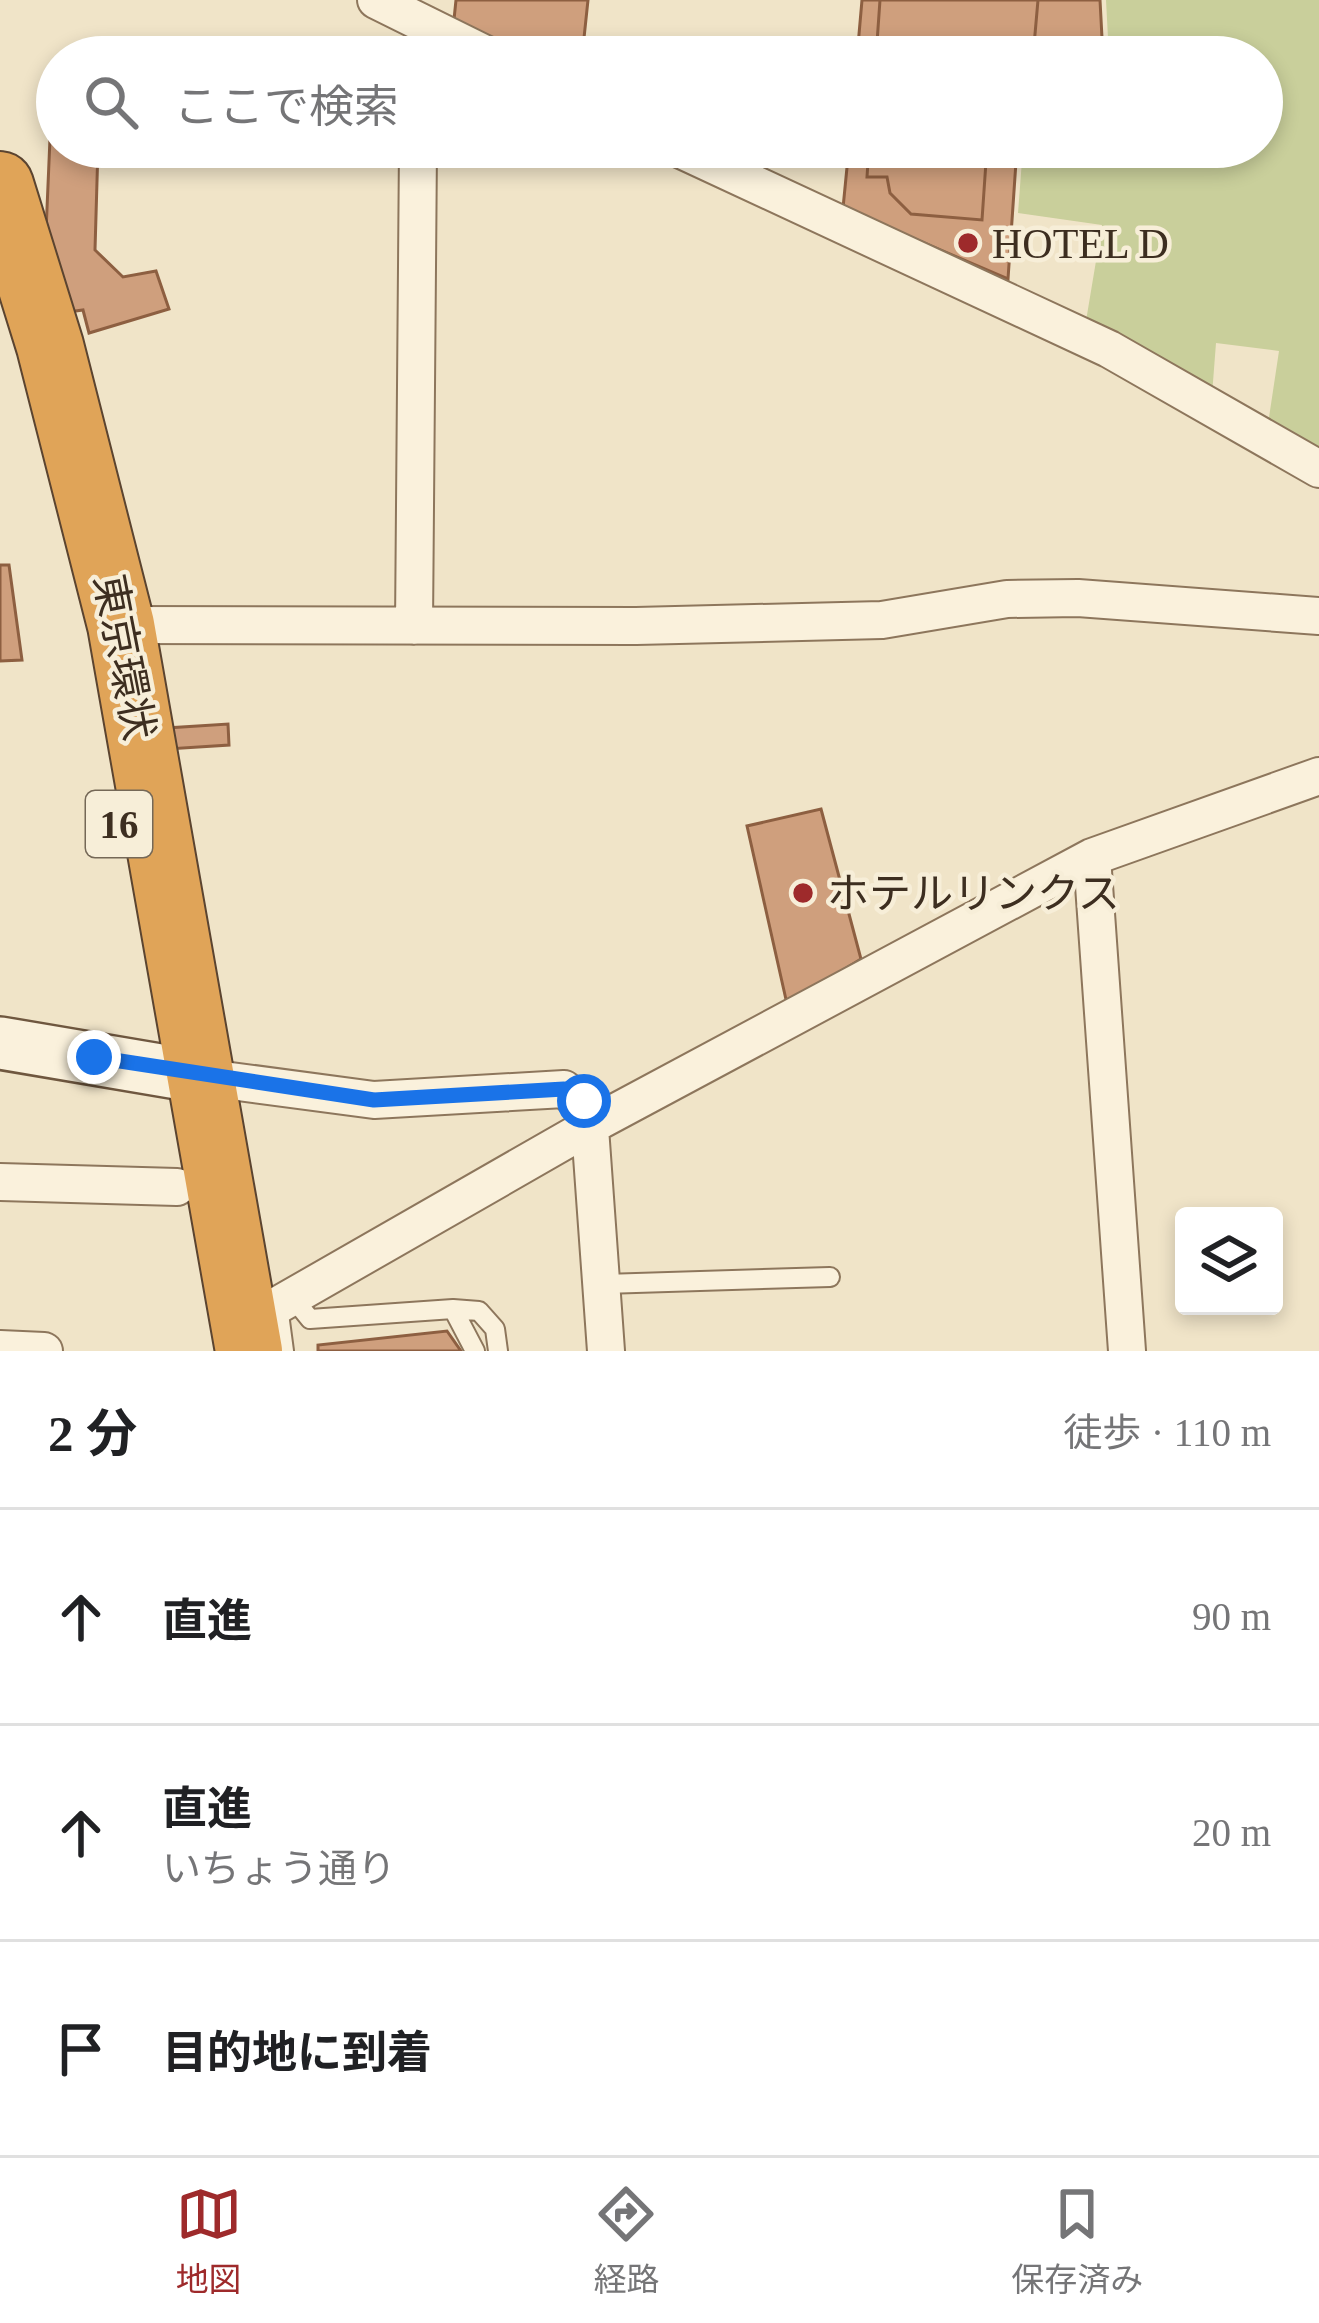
<!DOCTYPE html>
<html lang="ja">
<head>
<meta charset="utf-8">
<style>
	:root { --surface:#fff; --page:#f6f6f6; --text:#202124; --muted:#757577; --line:#e0e0e0; --accent:#9e2a2b }
	body { margin:0; font-family:"Times New Roman","Noto Sans JP",serif; background:var(--page); color:var(--text) }
	.controls { position:absolute; right:36px; bottom:36px; display:grid; overflow:hidden; border-radius:12px; box-shadow:0 6px 18px #0003 }
	.controls button { width:108px; height:108px; display:grid; place-items:center; padding:0; border:0; border-bottom:3px solid var(--line); background:var(--surface); color:var(--text); font:60px sans-serif }
	.stop { position:absolute; width:36px; height:36px; margin:-27px; border:9px solid #1a73e8; border-radius:50%; background:#fff }
	.stop.end { background:#1a73e8; border-color:#fff; box-shadow:0 3px 12px #0008 }
	.list { margin:0; padding:0; list-style:none }
	h2 { display:flex; justify-content:space-between; align-items:center; height:156px; margin:0; padding:0 48px; font-size:51px }
	h2 small { font-size:39px; font-weight:400; color:var(--muted) }
	.list li { display:grid; grid-template-columns:78px 1fr auto; gap:36px; align-items:center; box-sizing:border-box; height:216px; padding:0 48px; border-top:3px solid var(--line) }
	.list b { display:block; font-size:45px; white-space:nowrap }
	.list p { margin:0; font-size:39px; white-space:nowrap; color:var(--muted) }
	.list em { font-size:39px; font-style:normal; color:var(--muted) }
	.icon { flex:none; width:66px; height:66px; fill:none; stroke:currentColor; stroke-width:2; stroke-linecap:round; stroke-linejoin:round }
	.map { position:relative; flex:none; width:1319px; height:1351px; overflow:hidden }
	.search { position:absolute; background:var(--surface); box-shadow:0 6px 18px #0003; left:36px; right:36px; top:36px; height:132px; display:flex; align-items:center; gap:30px; box-sizing:border-box; padding:0 42px; border-radius:66px; color:var(--muted); font-size:45px }
	.sheet { height:804px; background:var(--surface) }
	nav { display:flex; justify-content:space-around; align-items:center; box-sizing:border-box; height:168px; border-top:3px solid var(--line); background:var(--surface); font-size:33px; color:var(--muted) }
	nav a { display:grid; justify-items:center; gap:6px }
	nav .on { color:var(--accent) }
	.map>svg:first-child { display:block }
	.green { fill:#c9cf9b }
	.building { fill:#cf9f7d; stroke:#8d5f41; stroke-width:3 }
	.lines { fill:none; stroke-linecap:round; stroke-linejoin:round }
	.lane-casing { stroke:#8d765c; stroke-width:22 }
	.street-casing { stroke:#8d765c; stroke-width:40 }
	.secondary-casing { stroke:#6f573f; stroke-width:56 }
	.highway-casing { stroke:#5b4430; stroke-width:70 }
	.lane { stroke:#faf1dc; stroke-width:18 }
	.street { stroke:#faf1dc; stroke-width:36 }
	.secondary { stroke:#faf1dc; stroke-width:51 }
	.highway { stroke:#e0a458; stroke-width:66 }
	.route { stroke:#1a73e8; stroke-width:15 }
	.poi-dot { fill:#9e2a2b; stroke:#f7eed8; stroke-width:4.5 }
	.labels { text-anchor:middle; stroke-width:9; stroke-linejoin:round; paint-order:stroke }
	.shield { fill:#f7eed8; stroke:#756857; stroke-width:3 }
	.shield-label { font-size:39px; font-weight:bold; fill:#3d2e20 }
	.poi-label { font-size:42px; fill:#3d2e20; stroke:#f7eed8; text-anchor:start }
	.street-label { font-size:42px; fill:#3d2e20; stroke:#f7eed8 }
</style>
</head>
<body>
<div class="map">
<svg width="1319" height="1351" viewBox="0 0 1319 1351">
	<rect width="100%" height="100%" fill="#f0e4c8"/>
	<!-- green -->
	<path class="green" d="M1106 0H1319V453L1268 424 1279 351 1216 343 1212 395 1086 321 1102 225 1018 213 1023 147H1262V57H1109Z"/>
	<!-- building -->
	<path class="building" d="M456 0H588L582 57H509L453 29Z
		M862 0H1100L1103 57H857Z
		M880 0H1038L1033 57H876Z
		M51 115H57V147H98L95 250 123 277 156 271 169 309 89 333 83 310 68 312 46 232Z
		M849 147H1017L1008 279 843 208Z
		M869 147H987L982 220 911 214 890 193 887 177H867Z
		M0 565H9L22 660 0 661Z
		M228 724 229 745 168 749 167 728Z
		M821 809 861 959 787 1004 747 826Z
		M447 1331 461 1351H318V1345Z"/>
	<g class="lines">
		<!-- lane casing -->
		<g class="lane-casing">
			<path id="lane" d="M604 1284 830 1277
				M293 1298 310 1319 453 1309 475 1351
				M278 1306 284 1351
				M453 1309 479 1311 495 1329 498 1351"/>
		</g>
		<!-- street casing -->
		<g class="street-casing">
			<path id="street" d="M376 0 491 57
				M675 147 1109 349 1319 469
				M121 625 636 626 882 620 1007 599 1078 598 1319 616
				M414 626 418 147
				M1092 857 1127 1351
				M201 1077 374 1100 564 1089 601 1120
				M590 1128 606 1351
				M0 1182 177 1187
				M245 1324 601 1120 1092 857 1319 776
				M0 1349 44 1351"/>
		</g>
		<!-- secondary casing -->
		<g class="secondary-casing">
			<path id="secondary" d="M0 1043 201 1077"/>
		</g>
		<!-- highway casing -->
		<g class="highway-casing">
			<path id="highway" d="M0 185 50 346 121 625 249 1351"/>
		</g>
		<!-- lane -->
		<use href="#lane" class="lane"/>
		<!-- street -->
		<use href="#street" class="street"/>
		<!-- secondary -->
		<use href="#secondary" class="secondary"/>
		<!-- highway -->
		<use href="#highway" class="highway"/>
	</g>
	<g class="lines">
		<!-- route -->
		<path class="route" d="M94 1057 374 1100 564 1089 584 1101"/>
	</g>
	<!-- markers -->
	<g class="poi-dot">
		<circle cx="968" cy="243" r="12"/>
		<circle cx="803" cy="893" r="12"/>
	</g>
	<g class="labels">
		<!-- shield labels -->
		<rect class="shield" x="86" y="791" width="66" height="66" rx="9"/>
		<g class="shield-label">
			<text x="119" y="838">16</text>
		</g>
		<!-- poi labels -->
		<g class="poi-label">
			<text x="992" y="258">HOTEL D</text>
			<text x="827" y="908">ホテルリンクス</text>
		</g>
		<!-- street labels -->
		<g class="street-label">
			<text transform="translate(125 657) rotate(79)" y="15">東京環状</text>
		</g>
	</g>
</svg>
<div class="controls">
<button><svg class="icon" aria-label="layers" viewBox="0 0 24 24"><path d="M12 4l9 5-9 5-9-5zM3 14l9 5 9-5"/></svg></button>
</div>
<div class="stop" style="left:584px;top:1101px"></div>
<div class="stop end" style="left:94px;top:1057px"></div>
<div class="search"><svg class="icon" aria-label="search" viewBox="0 0 24 24"><circle cx="10" cy="10" r="6"/><path d="M15 15l6 6"/></svg>ここで検索</div>
</div>
<section class="sheet">
<h2>2 分<small>徒歩 · 110 m</small></h2>
<ul class="list">
<li><svg class="icon" aria-label="ahead" viewBox="0 0 24 24"><path d="M12 20V5M6 11l6-6 6 6"/></svg><div><b>直進</b></div><em>90 m</em></li>
<li><svg class="icon" aria-label="ahead" viewBox="0 0 24 24"><path d="M12 20V5M6 11l6-6 6 6"/></svg><div><b>直進</b><p>いちょう通り</p></div><em>20 m</em></li>
<li><svg class="icon" aria-label="arrive" viewBox="0 0 24 24"><path d="M6 21V4h12l-3 4 3 4H6"/></svg><div><b>目的地に到着</b></div></li>
</ul>
</section>
<nav>
<a class="on"><svg class="icon" aria-label="map" viewBox="0 0 24 24"><path d="M3 6l6-2 6 2 6-2v14l-6 2-6-2-6 2zM9 4v14M15 6v14"/></svg>地図</a>
<a><svg class="icon" aria-label="directions" viewBox="0 0 24 24"><path d="M12 3l9 9-9 9-9-9zM9 14v-3h6M13 9l2 2-2 2"/></svg>経路</a>
<a><svg class="icon" aria-label="saved" viewBox="0 0 24 24"><path d="M7 4h10v16l-5-4-5 4z"/></svg>保存済み</a>
</nav>
</body>
</html>
